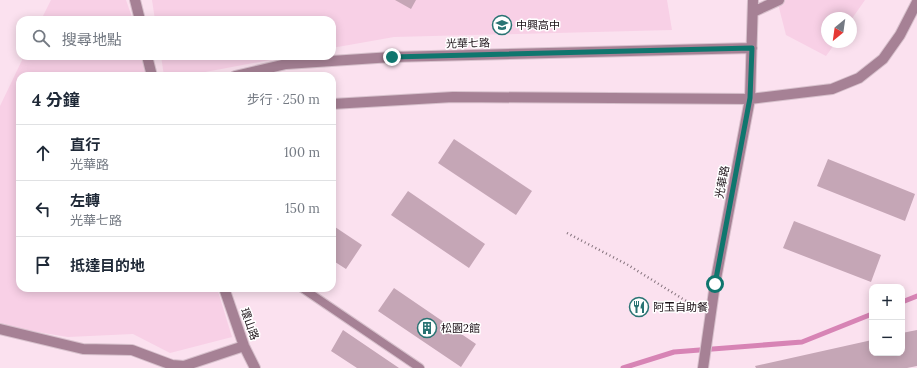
<!DOCTYPE html>
<html lang="zh-TW">
<head>
<meta charset="utf-8">
<style>
	:root { --surface:#fff; --page:#f2f2f3; --text:#1f2937; --muted:#747a83; --line:#e0e1e3 }
	body { margin:0; font-family:Lora,"Noto Sans TC",serif; background:var(--page); color:var(--text) }
	.controls { position:absolute; right:12px; bottom:12px; display:grid; overflow:hidden; border-radius:8px; box-shadow:0 2px 10px #0003 }
	.controls button { width:36px; height:36px; display:grid; place-items:center; padding:0; border:0; border-bottom:1px solid var(--line); background:var(--surface); color:var(--text); font:20px sans-serif }
	.compass { position:absolute; left:821px; top:12px; width:36px; height:36px; border-radius:50%; background:var(--surface); box-shadow:0 2px 10px #0003; rotate:209deg }
	.stop { position:absolute; width:12px; height:12px; margin:-9px; border:3px solid #0f766e; border-radius:50%; background:#fff }
	.stop.end { background:#0f766e; border-color:#fff; box-shadow:0 1px 4px #0008 }
	.list { margin:0; padding:0; list-style:none }
	h2 { display:flex; justify-content:space-between; align-items:center; height:52px; margin:0; padding:0 16px; font-size:17px }
	h2 small { font-size:13px; font-weight:400; color:var(--muted) }
	.list li { display:grid; grid-template-columns:26px 1fr auto; gap:12px; align-items:center; box-sizing:border-box; height:56px; padding:0 16px; border-top:1px solid var(--line) }
	.list b { display:block; font-size:15px; white-space:nowrap }
	.list p { margin:0; font-size:13px; white-space:nowrap; color:var(--muted) }
	.list em { font-size:13px; font-style:normal; color:var(--muted) }
	.icon { flex:none; width:22px; height:22px; fill:none; stroke:currentColor; stroke-width:2; stroke-linecap:round; stroke-linejoin:round }
	.map { position:relative; flex:none; width:917px; height:368px; overflow:hidden }
	.search { position:absolute; background:var(--surface); box-shadow:0 2px 10px #0003; left:16px; top:16px; width:320px; height:44px; display:flex; align-items:center; gap:10px; box-sizing:border-box; padding:0 14px; border-radius:12px; color:var(--muted); font-size:15px }
	.panel { position:absolute; background:var(--surface); box-shadow:0 2px 10px #0003; left:16px; top:72px; width:320px; height:220px; border-radius:12px }
	.map>svg:first-child { display:block }
	.built { fill:#f8d0e6 }
	.lines { fill:none; stroke-linecap:round; stroke-linejoin:round }
	.stream { stroke:#d784b5; stroke-width:5 }
	.building { fill:#c5a6b6 }
	.lane-casing { stroke:#d7c0cc; stroke-width:10 }
	.street-casing { stroke:#d7c0cc; stroke-width:12 }
	.path { stroke:#84727c; stroke-width:2.5; stroke-dasharray:1 3; stroke-linecap:butt }
	.lane { stroke:#a68195; stroke-width:8 }
	.street { stroke:#a68195; stroke-width:10 }
	.route { stroke:#0f766e; stroke-width:5 }
	.labels { text-anchor:middle; stroke-width:3; stroke-linejoin:round; paint-order:stroke }
	.poi-label { font-size:11px; fill:#1b1016; stroke:#fff; text-anchor:start }
	.street-label { font-size:11px; fill:#1b1016; stroke:#fff }
</style>
</head>
<body>
<div class="map">
<svg width="917" height="368" viewBox="0 0 917 368">
	<rect width="100%" height="100%" fill="#fbe1ef"/>
	<!-- built -->
	<path class="built" d="M51 0H126L133 20H41Z
		M152 0H667L672 30 394 37 332 48V20H155Z
		M777 0H865L851 20V18H827V42H836L826 56 786 35Z
		M24 56H144L150 76H20V288H217L232 337 170 353 133 334 68 337 0 326V106Z
		M161 56H291L184 76H164Z"/>
	<g class="lines">
		<!-- stream -->
		<path class="stream" d="M902 302 917 296
			M623 368 674 352 802 342 872 314"/>
	</g>
	<!-- building -->
	<path class="building" d="M395 0H416L411 9Z
		M454 139 532 191 516 215 438 163Z
		M828 159 915 194 905 221 817 186Z
		M408 191 485 244 469 268 391 215Z
		M794 221 881 255 871 282 783 248Z
		M332 225 362 245 346 269 332 260Z
		M394 288 476 344 461 367 378 311Z
		M343 330 399 368H357L331 351Z
		M917 330V366L907 368H756L755 366 872 340V353H902V333Z"/>
	<g class="lines">
		<!-- lane casing -->
		<g class="lane-casing">
			<path id="lane" d="M302 288 420 368"/>
		</g>
		<!-- street casing -->
		<g class="street-casing">
			<path id="street" d="M135 0 140 20
				M753 12 779 0
				M147 56 152 76
				M235 76 286 64 392 57 752 48
				M332 104 453 97 750 99 832 89 859 78 883 59 900 35 917 2
				M224 288 244 346 255 368
				M0 329 83 349 132 350 172 365 184 366 244 346
				M703 368 715 284 750 99 753 0"/>
		</g>
		<!-- path -->
		<path class="path" d="M567 233 628 265 699 309"/>
		<!-- lane -->
		<use href="#lane" class="lane"/>
		<!-- street -->
		<use href="#street" class="street"/>
	</g>
	<g class="lines">
		<!-- route -->
		<path class="route" d="M392 57 752 48 750 98 715 284"/>
	</g>
	<!-- icons -->
	<defs>
		<g id="school-ring" transform="scale(1)"><circle r="9.5" fill="#fff" stroke="#297373" stroke-width="1.5"/><path d="M0-5L7-2L0 1L-7-2ZM-4 1L0 2.5L4 1V4Q0 6-4 4Z" fill="#297373"/></g>
		<g id="restaurant-ring" transform="scale(1)"><circle r="9.5" fill="#fff" stroke="#297373" stroke-width="1.5"/><path d="M-5-6h1v4h1v-4h1v4h1v-4h1v5L-1.5 .5V6h-2V.5L-5-1ZM5-6V6H3V1.5H1.5Q1.5-4 5-6Z" fill="#297373"/></g>
		<g id="building-ring" transform="scale(1)"><circle r="9.5" fill="#fff" stroke="#297373" stroke-width="1.5"/><path d="M-4-6H4V6H1V3H-1V6H-4ZM-2.5-4.3h1.7v1.8h-1.7ZM.8-4.3h1.7v1.8H.8ZM-2.5-1h1.7V.8h-1.7ZM.8-1h1.7V.8H.8Z" fill="#297373"/></g>
	</defs>
	<g fill-rule="evenodd">
		<use href="#school-ring" x="502" y="25"/>
		<use href="#restaurant-ring" x="639" y="307"/>
		<use href="#building-ring" x="427" y="328"/>
	</g>
	<g class="labels">
		<!-- poi labels -->
		<g class="poi-label">
			<text x="516" y="29">中興高中</text>
			<text x="653" y="311">阿玉自助餐</text>
			<text x="441" y="332">松園2館</text>
		</g>
		<!-- street labels -->
		<g class="street-label">
			<text transform="translate(468 43) rotate(-1)" y="4">光華七路</text>
			<text transform="translate(722 182) rotate(-79)" y="4">光華路</text>
			<text transform="translate(250 324) rotate(70)" y="4">環山路</text>
		</g>
	</g>
</svg>
<div class="controls">
<button>+</button>
<button>−</button>
</div>
<svg class="compass" viewBox="-18 -18 36 36"><path d="M0-13l5 13h-10z" fill="#e53935"/><path d="M0 13l5-13h-10z" fill="#747a83"/></svg>
<div class="stop" style="left:715px;top:284px"></div>
<div class="stop end" style="left:392px;top:57px"></div>
<div class="search"><svg class="icon" aria-label="search" viewBox="0 0 24 24"><circle cx="10" cy="10" r="6"/><path d="M15 15l6 6"/></svg>搜尋地點</div>
<section class="panel">
<h2>4 分鐘<small>步行 · 250 m</small></h2>
<ul class="list">
<li><svg class="icon" aria-label="ahead" viewBox="0 0 24 24"><path d="M12 20V5M6 11l6-6 6 6"/></svg><div><b>直行</b><p>光華路</p></div><em>100 m</em></li>
<li><svg class="icon" aria-label="left" viewBox="0 0 24 24"><path d="M17 20v-9H6M10 6l-5 5 5 5"/></svg><div><b>左轉</b><p>光華七路</p></div><em>150 m</em></li>
<li><svg class="icon" aria-label="arrive" viewBox="0 0 24 24"><path d="M6 21V4h12l-3 4 3 4H6"/></svg><div><b>抵達目的地</b></div></li>
</ul>
</section>
</div>
</body>
</html>
